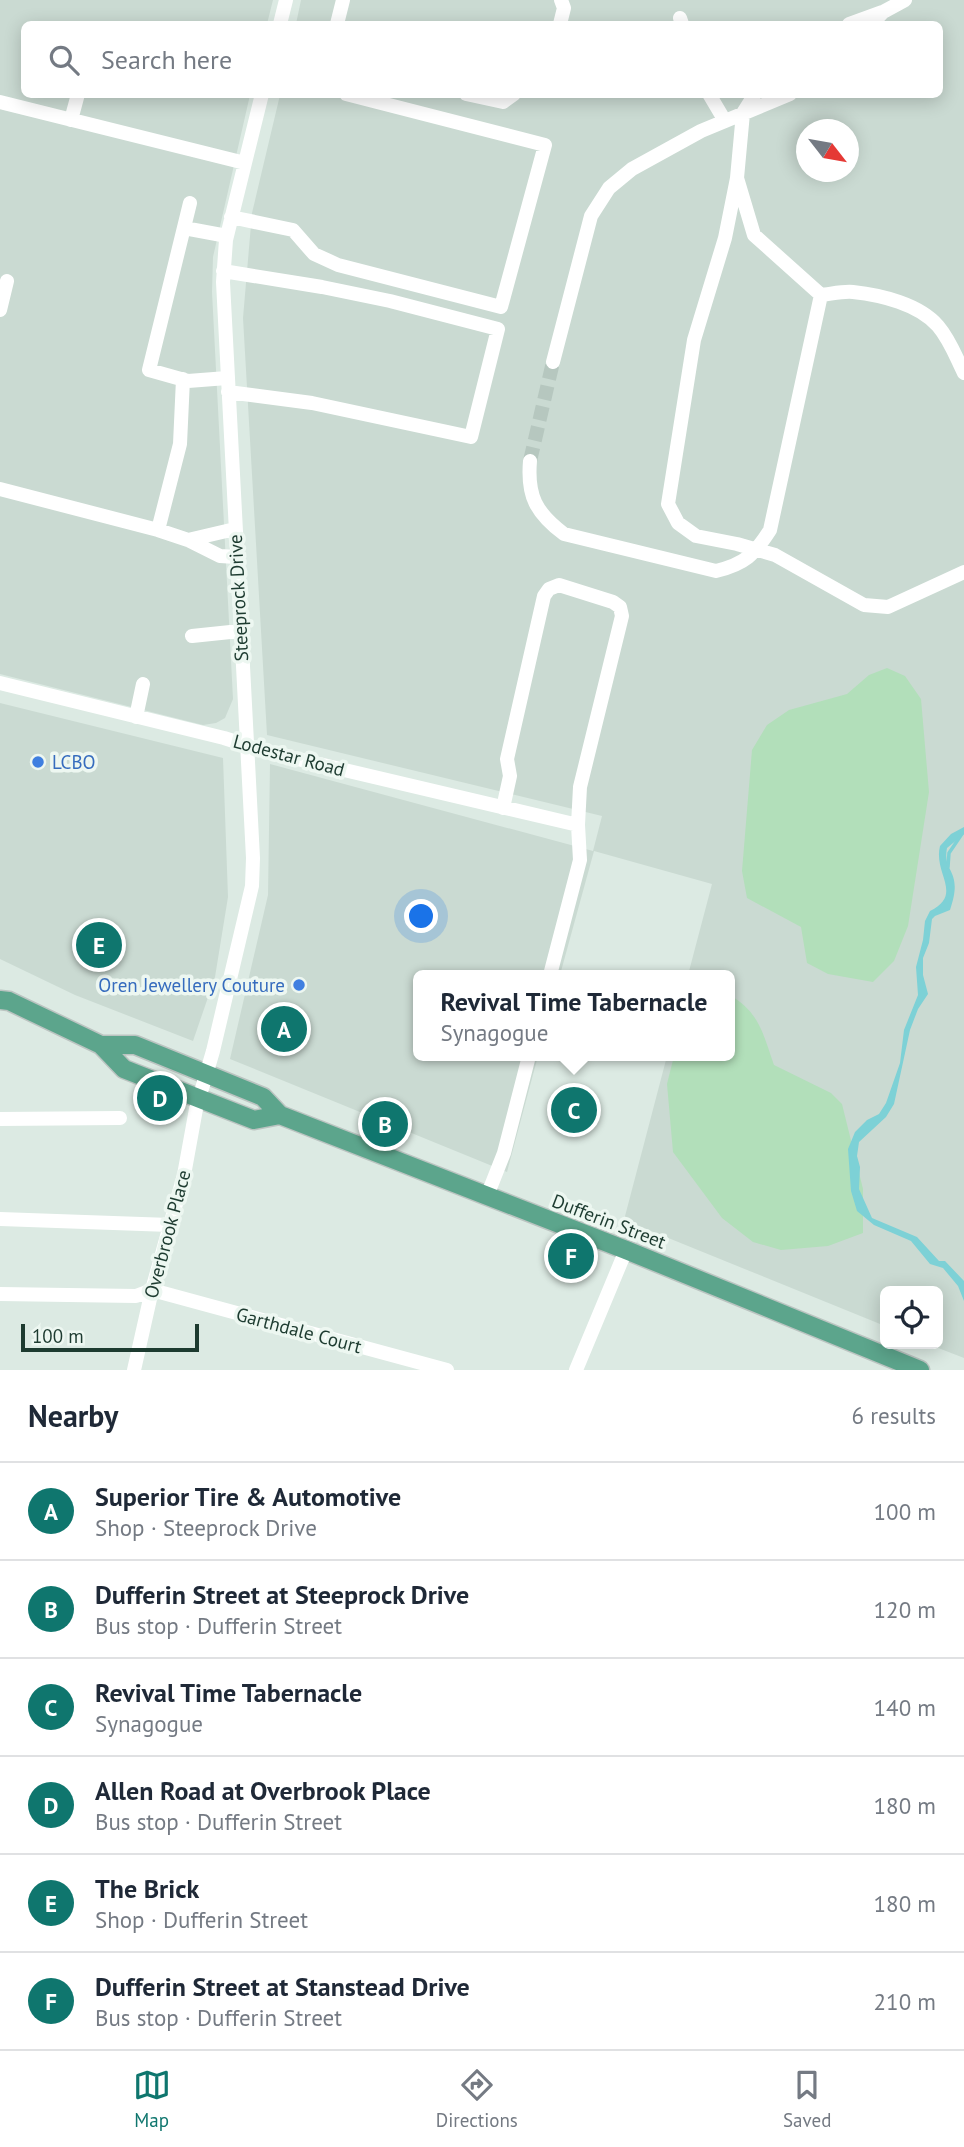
<!DOCTYPE html>
<html lang="en">
<head>
<meta charset="utf-8">
<style>
	:root { --surface:#fff; --page:#f2f2f3; --text:#1f2937; --muted:#747a83; --line:#e0e1e3; --accent:#0f766e }
	body { margin:0; font-family:"PT Sans",sans-serif; background:var(--page); color:var(--text) }
	.controls { position:absolute; right:21px; bottom:21px; display:grid; overflow:hidden; border-radius:10px; box-shadow:0 4px 18px #0003 }
	.controls button { width:63px; height:63px; display:grid; place-items:center; padding:0; border:0; border-bottom:2px solid var(--line); background:var(--surface); color:var(--text); font:35px sans-serif }
	.compass { position:absolute; left:796px; top:119px; width:63px; height:63px; border-radius:50%; background:var(--surface); box-shadow:0 4px 18px #0003; rotate:121deg }
	.scale { position:absolute; left:21px; bottom:18px; width:178px; box-sizing:border-box; padding-left:7px; border:4px solid #1d3b30; border-top:0; font-size:19px; line-height:24px; white-space:nowrap; color:#1d3b30; -webkit-text-stroke:5px #edf7f1; paint-order:stroke }
	.you { position:absolute; left:422px; top:917px; width:24px; height:24px; margin:-18px; border:5px solid #fff; border-radius:50%; background:#1a73e8; box-shadow:0 0 0 10px #1a73e833 }
	.badge { display:grid; place-items:center; width:46px; height:46px; border-radius:50%; background:var(--accent); color:#fff; font-size:23px; font-weight:700 }
	.pin { position:absolute; translate:-50% -50%; border:4px solid #fff; box-shadow:0 2px 7px #0006 }
	.popup { position:absolute; left:413px; top:970px; width:322px; height:91px; box-sizing:border-box; display:grid; place-content:center; border-radius:10px; background:var(--surface); filter:drop-shadow(0 2px 5px #0005); font-size:23px; white-space:nowrap; color:var(--muted) }
	.popup b { font-size:26px; color:var(--text) }
	.popup::after { content:''; position:absolute; left:50%; top:100%; margin-left:-14px; border:14px solid transparent; border-top-color:var(--surface) }
	.list { margin:0; padding:0; list-style:none }
	h2 { display:flex; justify-content:space-between; align-items:center; height:91px; margin:0; padding:0 28px; font-size:30px }
	h2 small { font-size:23px; font-weight:400; color:var(--muted) }
	.list li { display:grid; grid-template-columns:46px 1fr auto; gap:21px; align-items:center; box-sizing:border-box; height:98px; padding:0 28px; border-top:2px solid var(--line) }
	.list b { display:block; font-size:26px; white-space:nowrap }
	.list p { margin:0; font-size:23px; white-space:nowrap; color:var(--muted) }
	.list em { font-size:23px; font-style:normal; color:var(--muted) }
	.icon { flex:none; width:38px; height:38px; fill:none; stroke:currentColor; stroke-width:2; stroke-linecap:round; stroke-linejoin:round }
	.map { position:relative; flex:none; width:964px; height:1370px; overflow:hidden }
	.search { position:absolute; background:var(--surface); box-shadow:0 4px 18px #0003; left:21px; right:21px; top:21px; height:77px; display:flex; align-items:center; gap:18px; box-sizing:border-box; padding:0 24px; border-radius:10px; color:var(--muted); font-size:26px }
	.sheet { height:679px; background:var(--surface) }
	nav { display:flex; justify-content:space-around; align-items:center; box-sizing:border-box; height:98px; border-top:2px solid var(--line); background:var(--surface); font-size:19px; color:var(--muted) }
	nav a { display:grid; justify-items:center; gap:4px }
	nav .on { color:var(--accent) }
	.map>svg:first-child { display:block }
	.built { fill:#cadad2; fill-rule:evenodd }
	.green { fill:#b2dfba }
	.water { fill:#7dd1d6 }
	.lines { fill:none; stroke-linecap:round; stroke-linejoin:round }
	.stream { stroke:#7dd1d6; stroke-width:3.5 }
	.minor-tunnel { stroke:#b6c7bf; stroke-width:14; stroke-dasharray:14 7; stroke-linecap:butt }
	.major-casing { stroke:#bbc4c1; stroke-width:21 }
	.minor { stroke:#fff; stroke-width:14 }
	.major { stroke:#5ca58c; stroke-width:18 }
	.shop-dot { fill:#3f7fe0; stroke:#edf7f1; stroke-width:2.5 }
	.labels { text-anchor:middle; stroke-width:7; stroke-linejoin:round; paint-order:stroke }
	.street-label { font-size:19px; fill:#1d3b30; stroke:#edf7f1 }
	.shop-label { font-size:19px; fill:#366cbe; stroke:#edf7f1; text-anchor:start }
</style>
</head>
<body>
<div class="map">
<svg width="964" height="1370" viewBox="0 0 964 1370">
	<rect width="100%" height="100%" fill="#dceae3"/>
	<!-- built -->
	<path class="built" d="M0 0H273L267 24H24V94L250 95 213 257 212 292 233 699 225 718 216 723 203 725 0 674Z
		M301 0H964V1358L928 1344H938V1291H885V1326L624 1220 667 1056H730V975H688L712 884 594 851 560 975H418V1056H538L507 1172 230 1059 268 895 270 764 593 851 602 816 267 735 243 318 252 213 280 95 940 94V24H296ZM806 130H848V172H806Z
		M0 703 223 758 228 897 215 977 193 1041 75 995 0 959Z"/>
	<!-- green -->
	<path class="green" d="M887 668 905 676 921 699 929 792 908 926 894 961 873 982 828 974 807 963 801 927 747 898 742 871 752 750 767 725 789 710 847 694 869 675Z
		M730 995C760 1013 763 1034 774 1065L831 1093 842 1104 863 1189V1233L828 1246 781 1250 753 1242 722 1218 673 1152 667 1084 674 1056H730Z"/>
	<!-- water -->
	<path class="water" d="M964 827V834L947 848C942 874 964 869 950 910L935 916 932 919 929 943 923 958V975L928 994 918 1009 910 1030 894 1104 886 1117 859 1142 857 1156 860 1167 859 1189 872 1218 917 1237 939 1261H945L964 1281V1301L958 1286 943 1268 930 1264 911 1241 874 1225 857 1211 851 1191 848 1149 855 1132 867 1120 879 1114 886 1103 900 1063 904 1030 918 995 916 967 923 940 925 921 930 911C964 894 933 874 940 846L951 834Z"/>
	<g class="lines">
		<!-- stream -->
		<path class="stream" d="M948 867 949 853 964 831"/>
		<!-- minor-tunnel -->
		<path class="minor-tunnel" d="M530 461 553 362"/>
		<!-- major casing -->
		<g class="major-casing">
			<path id="major" d="M0 1000 9 1001 101 1045 124 1069 254 1120 280 1115
				M101 1045H135L263 1097 280 1115 626 1250 920 1370"/>
		</g>
		<!-- minor -->
		<path class="minor" d="M680 18 682 24
			M280 24 286 0
			M337 24 343 0
			M560 24 564 8 561 0
			M849 24 882 12
			M872 24 883 12 905 0
			M466 94 503 102 514 94
			M709 94 725 121
			M755 94 743 113 737 178 754 235 821 295C831 294 843 291 853 292 881 295 919 304 938 326 950 340 956 357 964 373
			M0 102 245 163
			M71 120 78 94
			M737 178 725 238 694 340 668 504 678 523 696 536 737 544 775 555 864 605 888 607 964 572
			M190 203 149 370 188 381 227 378
			M231 217 293 230 314 254 338 265 501 307 545 145 346 94
			M184 228 227 236
			M223 271 322 287 390 301 498 329 471 437 312 403 228 392
			M0 310 7 281
			M553 362 591 216 609 188 632 169 701 131 790 94
			M530 461C527 496 536 513 564 534L716 571C745 564 754 555 770 530L821 295
			M0 489 158 530 188 540
			M235 529 188 540 220 556 236 557
			M158 530 180 444 183 379
			M192 636 240 631
			M0 683 224 738 268 752 578 825
			M136 717 143 684
			M503 808 510 776 507 759 544 596 549 589 559 585 613 602 620 607 622 616 580 787 578 825 580 860 550 975
			M0 1119 120 1118
			M487 1196 504 1153 529 1056
			M0 1219 170 1225
			M152 1290 447 1370
			M0 1294 136 1296 152 1290
			M134 1370 152 1290 184 1175 196 1109 213 1051 252 886 253 858 223 282 226 240 262 94
			M576 1370 626 1250"/>
		<!-- major -->
		<use href="#major" class="major"/>
	</g>
	<!-- markers -->
	<g class="shop-dot">
		<circle cx="38" cy="762" r="7"/>
		<circle cx="299" cy="985" r="7"/>
	</g>
	<g class="labels">
		<!-- street labels -->
		<g class="street-label">
			<text transform="translate(238 598) rotate(-93)" y="7">Steeprock Drive</text>
			<text transform="translate(289 755) rotate(15)" y="7">Lodestar Road</text>
			<text transform="translate(609 1221) rotate(21)" y="7">Dufferin Street</text>
			<text transform="translate(167 1234) rotate(-75)" y="7">Overbrook Place</text>
			<text transform="translate(299 1330) rotate(15)" y="7">Garthdale Court</text>
		</g>
		<!-- shop labels -->
		<g class="shop-label">
			<text x="52" y="769">LCBO</text>
			<text x="285" y="992" text-anchor="end">Oren Jewellery Couture</text>
		</g>
	</g>
</svg>
<div class="controls">
<button><svg class="icon" aria-label="locate" viewBox="0 0 24 24"><circle cx="12" cy="12" r="6"/><path d="M12 2v4M12 18v4M2 12h4M18 12h4"/></svg></button>
</div>
<svg class="compass" viewBox="-18 -18 36 36"><path d="M0-13l5 13h-10z" fill="#e53935"/><path d="M0 13l5-13h-10z" fill="#747a83"/></svg>
<div class="scale">100 m</div>
<div class="you"></div>
<div class="pin badge" style="left:284px;top:1029px">A</div>
<div class="pin badge" style="left:385px;top:1124px">B</div>
<div class="pin badge" style="left:574px;top:1110px">C</div>
<div class="popup"><b>Revival Time Tabernacle</b>Synagogue</div>
<div class="pin badge" style="left:160px;top:1098px">D</div>
<div class="pin badge" style="left:99px;top:945px">E</div>
<div class="pin badge" style="left:571px;top:1256px">F</div>
<div class="search"><svg class="icon" aria-label="search" viewBox="0 0 24 24"><circle cx="10" cy="10" r="6"/><path d="M15 15l6 6"/></svg>Search here</div>
</div>
<section class="sheet">
<h2>Nearby<small>6 results</small></h2>
<ul class="list">
<li><span class="badge">A</span><div><b>Superior Tire &amp; Automotive</b><p>Shop · Steeprock Drive</p></div><em>100 m</em></li>
<li><span class="badge">B</span><div><b>Dufferin Street at Steeprock Drive</b><p>Bus stop · Dufferin Street</p></div><em>120 m</em></li>
<li><span class="badge">C</span><div><b>Revival Time Tabernacle</b><p>Synagogue</p></div><em>140 m</em></li>
<li><span class="badge">D</span><div><b>Allen Road at Overbrook Place</b><p>Bus stop · Dufferin Street</p></div><em>180 m</em></li>
<li><span class="badge">E</span><div><b>The Brick</b><p>Shop · Dufferin Street</p></div><em>180 m</em></li>
<li><span class="badge">F</span><div><b>Dufferin Street at Stanstead Drive</b><p>Bus stop · Dufferin Street</p></div><em>210 m</em></li>
</ul>
</section>
<nav>
<a class="on"><svg class="icon" aria-label="map" viewBox="0 0 24 24"><path d="M3 6l6-2 6 2 6-2v14l-6 2-6-2-6 2zM9 4v14M15 6v14"/></svg>Map</a>
<a><svg class="icon" aria-label="directions" viewBox="0 0 24 24"><path d="M12 3l9 9-9 9-9-9zM9 14v-3h6M13 9l2 2-2 2"/></svg>Directions</a>
<a><svg class="icon" aria-label="saved" viewBox="0 0 24 24"><path d="M7 4h10v16l-5-4-5 4z"/></svg>Saved</a>
</nav>
</body>
</html>
